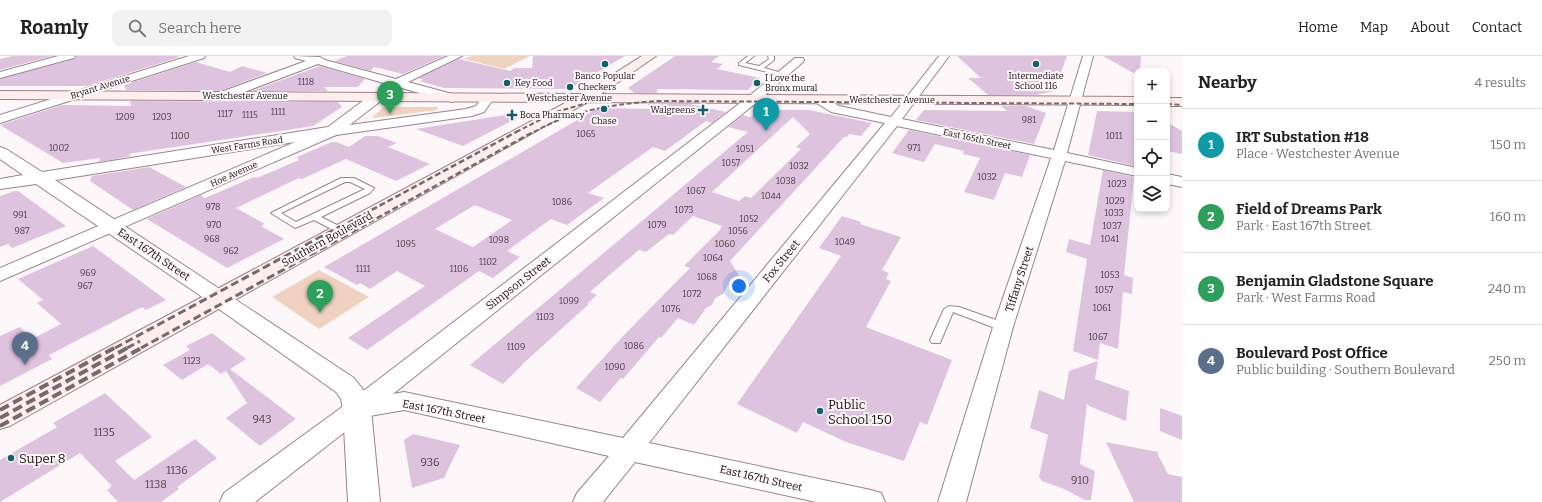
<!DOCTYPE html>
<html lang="en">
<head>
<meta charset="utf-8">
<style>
	:root { --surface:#fff; --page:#f2f2f2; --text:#222; --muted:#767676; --line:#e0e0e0; --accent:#0f766e }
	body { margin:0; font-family:Bitter,serif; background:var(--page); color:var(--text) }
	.controls { position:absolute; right:12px; top:12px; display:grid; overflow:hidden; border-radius:8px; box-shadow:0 2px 6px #0003 }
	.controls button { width:36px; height:36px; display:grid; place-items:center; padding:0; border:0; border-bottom:1px solid var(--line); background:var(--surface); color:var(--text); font:20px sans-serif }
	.you { position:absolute; left:739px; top:230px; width:14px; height:14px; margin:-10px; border:3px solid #fff; border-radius:50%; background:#1a73e8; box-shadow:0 0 0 6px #1a73e833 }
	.badge { display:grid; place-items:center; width:26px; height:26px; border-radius:50%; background:var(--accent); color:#fff; font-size:13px; font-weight:700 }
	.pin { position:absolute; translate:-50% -33px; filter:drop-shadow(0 1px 2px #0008) }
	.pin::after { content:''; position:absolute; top:21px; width:14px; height:12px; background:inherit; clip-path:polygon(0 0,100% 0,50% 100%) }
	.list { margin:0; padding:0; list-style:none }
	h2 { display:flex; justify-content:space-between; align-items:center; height:52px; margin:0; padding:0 16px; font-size:17px }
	h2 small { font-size:13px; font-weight:400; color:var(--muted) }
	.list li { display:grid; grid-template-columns:26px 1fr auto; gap:12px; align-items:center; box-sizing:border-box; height:72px; padding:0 16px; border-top:1px solid var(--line) }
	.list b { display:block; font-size:15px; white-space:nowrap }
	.list p { margin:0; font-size:13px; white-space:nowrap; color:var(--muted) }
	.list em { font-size:13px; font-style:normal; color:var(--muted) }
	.icon { flex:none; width:22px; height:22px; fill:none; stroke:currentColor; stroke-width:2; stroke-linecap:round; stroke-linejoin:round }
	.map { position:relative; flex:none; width:1182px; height:446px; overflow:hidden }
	header { display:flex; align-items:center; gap:24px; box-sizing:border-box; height:56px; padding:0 20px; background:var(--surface); border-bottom:1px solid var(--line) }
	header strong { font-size:19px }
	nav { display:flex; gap:22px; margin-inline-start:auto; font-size:14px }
	.search { width:280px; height:36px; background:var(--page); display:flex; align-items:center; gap:10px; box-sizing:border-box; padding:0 14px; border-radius:8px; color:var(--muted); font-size:15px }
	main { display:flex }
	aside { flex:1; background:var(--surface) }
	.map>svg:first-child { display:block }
	.green { fill:#efd2c0 }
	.building { fill:#dec3de; fill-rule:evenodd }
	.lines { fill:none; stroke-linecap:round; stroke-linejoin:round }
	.service-casing { stroke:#9c828c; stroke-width:2 }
	.minor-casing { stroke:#9c828c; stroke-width:2 }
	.tertiary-casing { stroke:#9c828c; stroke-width:2 }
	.secondary-casing { stroke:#9c828c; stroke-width:2 }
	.service { fill:#fff; fill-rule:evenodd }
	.minor { fill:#fff; fill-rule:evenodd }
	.tertiary { fill:#fff; fill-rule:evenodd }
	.secondary { fill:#ffeeed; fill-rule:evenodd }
	.rail-far3 { stroke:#726a6d; stroke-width:2; stroke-dasharray:5 2.5; stroke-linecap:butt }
	.rail-far2 { stroke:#726a6d; stroke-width:2.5; stroke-dasharray:6 3; stroke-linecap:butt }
	.rail-far1 { stroke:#726a6d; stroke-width:3; stroke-dasharray:8 4; stroke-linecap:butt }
	.rail { stroke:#726a6d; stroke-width:4; stroke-dasharray:10 5; stroke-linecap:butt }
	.poi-dot { fill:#12616a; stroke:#fdf7f9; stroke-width:1.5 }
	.labels { text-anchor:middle; stroke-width:4; stroke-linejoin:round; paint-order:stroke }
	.far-poi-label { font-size:9px; fill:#1a1014; stroke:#fdf7f9; text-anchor:start }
	.number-label { font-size:9px; fill:#4b3d46 }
	.far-street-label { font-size:9px; fill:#1a1014; stroke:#fdf7f9 }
	.street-label { font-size:11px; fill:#1a1014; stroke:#fdf7f9 }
	.near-number-label { font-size:11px; fill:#4b3d46 }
	.near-poi-label { font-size:13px; fill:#1a1014; stroke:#fdf7f9; text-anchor:start }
</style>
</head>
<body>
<header>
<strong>Roamly</strong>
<div class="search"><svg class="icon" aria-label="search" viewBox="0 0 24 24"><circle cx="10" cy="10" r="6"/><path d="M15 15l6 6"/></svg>Search here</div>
<nav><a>Home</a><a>Map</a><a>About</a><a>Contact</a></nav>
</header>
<main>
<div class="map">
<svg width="1182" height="446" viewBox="0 0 1182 446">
	<rect width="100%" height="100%" fill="#fdf7f9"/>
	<!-- green -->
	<path class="green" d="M471 0H530L504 13 464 3Z
		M383 51H438L437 54 372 62Z
		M319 214 369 241 319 273 272 241Z"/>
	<!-- building -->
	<path class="building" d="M13 0H52L0 14V3Z
		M76 0H176L180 1 87 30H0V23L74 3Z
		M347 0H444L403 18 374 11 371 15 334 5Z
		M533 0H625L569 33 444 32 419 25 423 24 419 22 459 3 510 15 514 12H532Z
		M675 0H719L711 6 723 8 717 13 760 22 748 34 657 33V37H634L628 32Z
		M957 0H1067L1054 35 1036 39H988L968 22H981Z
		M1103 0H1141L1140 15H1137V19Z
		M196 6 230 16 242 10 267 17 220 35 126 34 124 29Z
		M320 10 365 23 358 31H325L328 35H252Z
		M130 45 338 46 342 51 313 70 128 98 132 100 99 106 100 102 63 107 0 69 62 49 131 50Z
		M647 48H689L726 56 712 67 706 65 665 95 653 91 588 137 604 142 567 169 551 163 507 195 520 201 493 222 479 215 367 294 348 282 425 230 397 215 370 233 360 227 357 229 324 211 598 52 653 53ZM475 149 512 164 473 191 435 173Z
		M1001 50H1026L1046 57 1034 88 916 64 924 54 1007 55Z
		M759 54H809L872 67 861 80 849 78 847 81H844L730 205 739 220 731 223 723 238 715 242 712 249 706 252 694 269 678 262 661 282 659 281 623 323 621 322 600 346 576 332 624 279 690 212 684 210 721 173H720L722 170 693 160 673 179 669 178 646 196 639 194 613 216 590 236 597 239 587 248H589L526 305 503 328 470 309 748 76 728 71 743 59 750 61ZM793 61 810 78 796 91 801 93 751 142 745 140 739 145 712 136Z
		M1097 55 1137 56V88H1134L1135 110 1088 99Z
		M524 56 525 58 463 90 416 73Z
		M1167 66 1182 75V98L1167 95Z
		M909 74 1030 99 1022 121 1005 117 994 144 964 136 980 102 963 98 964 95 935 88 924 106 892 97Z
		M365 80H378L397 87 388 91 430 108 396 125 346 103 302 123 299 122 236 152 265 168 261 170 284 183 227 212 147 163 201 139 205 142 254 121 257 122 299 104 297 101 332 86H336L349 91Z
		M149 111 186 131 133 154 90 125 92 120Z
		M1103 114 1134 121 1124 219 1133 222 1132 238 1123 236 1118 293 1100 287 1098 304 1073 295 1087 203 1066 196 1069 183 1090 189Z
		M15 135H18L66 170 12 192 8 188 0 191V140Z
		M842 160 861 166 860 168 901 181 882 214 889 217 886 223 891 225 866 271 952 304 927 369 920 366 904 405 846 386 803 366 797 377 737 348 841 200 819 192Z
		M93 190 166 244 146 254 142 251 49 299 52 303 0 330V280L20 271 32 283 61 268 37 247 43 244 18 223Z
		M212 277 246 303 230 313 296 363 260 390 226 362 247 347 226 315 221 318 208 308 182 324 163 309 190 294 186 290Z
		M1098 305 1095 323 1129 335 1126 365 1089 350 1087 347 1080 408 1095 415 1091 444H1085L1064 433 1042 425 1039 421 1048 379 1030 372 1039 334 1064 344 1069 315Z
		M105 337 152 381 115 405 134 424 195 383 217 402 177 431 179 433 161 446H118L107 434 112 430 80 397 0 446V404L57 371 53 367Z
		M1160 352 1182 360V384L1160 375Z
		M413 378 460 389 444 422 412 432 404 384Z
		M1106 386 1158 396V399L1168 418 1182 421V446H1134Z"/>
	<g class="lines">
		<!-- service casing -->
		<g class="service-casing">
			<path id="service" d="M748 0H754L745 7 759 10 769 3 768 0H774V4L764 12 786 18 783 20 739 9V7Z
				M341 122H354L374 132 370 137 321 161 345 173 347 175 345 177H339L314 164 295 172 271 157ZM345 126H350L365 133 296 166 281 157Z
				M949 250 959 251 1007 268 1008 271 1007 274 1003 275 953 256 940 287H932L930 284 944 253Z"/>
		</g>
		<!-- minor casing -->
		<g class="minor-casing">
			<path id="minor" d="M58 0H75L74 2 0 22V16Z
				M189 0H205L204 2 0 67V59Z
				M294 0 320 1 325 4 396 23 448 0H462L408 26 456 39 458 42 452 46 398 31H388L387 28 318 8 226 43H218L216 40 218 37 306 5 295 2Z
				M939 0H949L902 63 1054 94 1083 0H1093L1067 97 1137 112V120L1065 105 1013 271 966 446H938L993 271 1051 102 897 70 649 387 871 434 881 437 885 446H816L635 406 603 446H573L577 437 609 400 404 354 364 361 255 446H220L224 437 349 346 748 41 795 2H803L804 4 803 6 756 47 393 338 404 336 623 382 885 67 831 56 815 46 813 43 815 40H823L839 50 891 61Z
				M488 38 494 42 484 56 472 60 336 79 0 225V212L328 72 466 53 476 50 484 39Z
				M1167 118 1182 121V131L1167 128Z"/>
		</g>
		<!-- tertiary casing -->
		<g class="tertiary-casing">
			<path id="tertiary" d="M377 37 382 38 384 41 382 44 338 78 333 80 55 124 354 322 368 340 371 353 380 446H348L343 353 341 343 336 336 195 236 36 128 0 133V123L23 119 0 103V91L6 93 42 116 328 71 372 38Z"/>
		</g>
		<!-- secondary casing -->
		<g class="secondary-casing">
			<path id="secondary" d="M642 0H656L601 38 1137 41V49L588 46 10 370 0 373V349L567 46 0 43V35L582 38Z
				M1167 42H1182V50H1167Z"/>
		</g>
		<!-- service -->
		<use href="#service" class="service"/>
		<!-- minor -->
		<use href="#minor" class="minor"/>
		<!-- tertiary -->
		<use href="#tertiary" class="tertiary"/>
		<!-- secondary -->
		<use href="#secondary" class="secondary"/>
		<!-- rail-far3 -->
		<path class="rail-far3" d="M1167 48 1182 49
			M516 76 556 56 587 47
			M534 76C573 54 614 48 658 45L1137 48"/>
		<!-- rail-far2 -->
		<path class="rail-far2" d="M340 171 518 75
			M361 171 535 75"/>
		<!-- rail-far1 -->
		<path class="rail-far1" d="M115 292 341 170
			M127 292 140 285
			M141 292 363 170"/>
		<!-- rail -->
		<path class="rail" d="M0 354 116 291
			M0 362 129 291
			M0 370 143 291"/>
	</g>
	<!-- markers -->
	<g class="poi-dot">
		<circle cx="605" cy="8" r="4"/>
		<circle cx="1036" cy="8" r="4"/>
		<circle cx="507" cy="27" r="4"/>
		<circle cx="757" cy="27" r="4"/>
		<circle cx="570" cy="31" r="4"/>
		<circle cx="604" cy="53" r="4"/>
		<path d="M701 48h4v4h4v4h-4v4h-4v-4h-4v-4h4z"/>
		<path d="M510 53h4v4h4v4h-4v4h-4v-4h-4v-4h4z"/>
		<circle cx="820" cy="355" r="4"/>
		<circle cx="11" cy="402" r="4"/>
	</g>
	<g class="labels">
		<!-- far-poi labels -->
		<g class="far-poi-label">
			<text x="605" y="23" text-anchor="middle">Banco Popular</text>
			<text x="1036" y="23" text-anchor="middle">Intermediate<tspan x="1036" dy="10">School 116</tspan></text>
			<text x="765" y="25">I Love the<tspan x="765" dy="10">Bronx mural</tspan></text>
			<text x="515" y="30">Key Food</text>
			<text x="578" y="34">Checkers</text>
			<text x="695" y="57" text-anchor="end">Walgreens</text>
			<text x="520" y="62">Boca Pharmacy</text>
			<text x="604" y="68" text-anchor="middle">Chase</text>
		</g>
		<!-- number labels -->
		<g class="number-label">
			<text x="306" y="29">1118</text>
			<text x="278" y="59">1111</text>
			<text x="225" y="61">1117</text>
			<text x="250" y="62">1115</text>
			<text x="125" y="64">1209</text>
			<text x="162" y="64">1203</text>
			<text x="1029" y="67">981</text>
			<text x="586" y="81">1065</text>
			<text x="180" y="83">1100</text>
			<text x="1114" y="83">1011</text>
			<text x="59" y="95">1002</text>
			<text x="914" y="95">971</text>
			<text x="745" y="96">1051</text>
			<text x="731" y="110">1057</text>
			<text x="799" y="113">1032</text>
			<text x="987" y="124">1032</text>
			<text x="786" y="128">1038</text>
			<text x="1117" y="131">1023</text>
			<text x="696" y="138">1067</text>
			<text x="771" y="143">1044</text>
			<text x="1115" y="148">1029</text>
			<text x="562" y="149">1086</text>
			<text x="213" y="154">978</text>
			<text x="684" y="157">1073</text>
			<text x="1114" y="160">1033</text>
			<text x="20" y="162">991</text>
			<text x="749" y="166">1052</text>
			<text x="214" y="172">970</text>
			<text x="657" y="172">1079</text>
			<text x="1112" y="173">1037</text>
			<text x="22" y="178">987</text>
			<text x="738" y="178">1056</text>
			<text x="212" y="186">968</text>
			<text x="1110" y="186">1041</text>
			<text x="499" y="187">1098</text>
			<text x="845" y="189">1049</text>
			<text x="406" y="191">1095</text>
			<text x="725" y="191">1060</text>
			<text x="231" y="198">962</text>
			<text x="713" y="205">1064</text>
			<text x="488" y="209">1102</text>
			<text x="363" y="216">1111</text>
			<text x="459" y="216">1106</text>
			<text x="88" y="220">969</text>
			<text x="1110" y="222">1053</text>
			<text x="707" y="224">1068</text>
			<text x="85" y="233">967</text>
			<text x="1104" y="237">1057</text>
			<text x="692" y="241">1072</text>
			<text x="569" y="248">1099</text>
			<text x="1102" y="255">1061</text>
			<text x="671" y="256">1076</text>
			<text x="545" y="264">1103</text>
			<text x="1098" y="284">1067</text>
			<text x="634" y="293">1086</text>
			<text x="516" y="294">1109</text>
			<text x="192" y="308">1123</text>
			<text x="615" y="314">1090</text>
		</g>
		<!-- far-street labels -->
		<g class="far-street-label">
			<text transform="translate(100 31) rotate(-17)" y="3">Bryant Avenue</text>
			<text x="245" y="43">Westchester Avenue</text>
			<text x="569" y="45">Westchester Avenue</text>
			<text x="892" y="47">Westchester Avenue</text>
			<text transform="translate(977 83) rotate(12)" y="3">East 165th Street</text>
			<text transform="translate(247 89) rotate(-9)" y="3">West Farms Road</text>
			<text transform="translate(234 118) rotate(-24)" y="3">Hoe Avenue</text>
		</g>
		<!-- street labels -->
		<g class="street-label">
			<text transform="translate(327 183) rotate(-29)" y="4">Southern Boulevard</text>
			<text transform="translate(154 198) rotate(34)" y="4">East 167th Street</text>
			<text transform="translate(781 205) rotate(-51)" y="4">Fox Street</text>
			<text transform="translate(1019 223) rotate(-72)" y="4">Tiffany Street</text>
			<text transform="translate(518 227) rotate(-38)" y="4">Simpson Street</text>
			<text transform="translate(444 355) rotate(11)" y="4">East 167th Street</text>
			<text transform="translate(761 422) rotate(13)" y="4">East 167th Street</text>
		</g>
		<!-- near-number labels -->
		<g class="near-number-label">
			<text x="262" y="367">943</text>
			<text x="104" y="380">1135</text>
			<text x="430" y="410">936</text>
			<text x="177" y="418">1136</text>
			<text x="1080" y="428">910</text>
			<text x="156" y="432">1138</text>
		</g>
		<!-- near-poi labels -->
		<g class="near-poi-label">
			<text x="828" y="353">Public<tspan x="828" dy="15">School 150</tspan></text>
			<text x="19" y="407">Super 8</text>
		</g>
	</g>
</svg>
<div class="controls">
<button>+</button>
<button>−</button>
<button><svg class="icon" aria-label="locate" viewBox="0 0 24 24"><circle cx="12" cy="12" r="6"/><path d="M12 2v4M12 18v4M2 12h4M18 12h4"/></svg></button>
<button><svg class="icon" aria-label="layers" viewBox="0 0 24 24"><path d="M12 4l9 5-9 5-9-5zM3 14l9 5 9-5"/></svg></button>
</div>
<div class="you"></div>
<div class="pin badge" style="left:766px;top:75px;background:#0f9aa8">1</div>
<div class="pin badge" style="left:320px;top:257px;background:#2e9e5b">2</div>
<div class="pin badge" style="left:390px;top:58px;background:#2e9e5b">3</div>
<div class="pin badge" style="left:25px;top:309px;background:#5c6f8a">4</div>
</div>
<aside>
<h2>Nearby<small>4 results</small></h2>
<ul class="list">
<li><span class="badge" style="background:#0f9aa8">1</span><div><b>IRT Substation #18</b><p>Place · Westchester Avenue</p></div><em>150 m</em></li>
<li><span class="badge" style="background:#2e9e5b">2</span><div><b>Field of Dreams Park</b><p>Park · East 167th Street</p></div><em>160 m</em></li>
<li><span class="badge" style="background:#2e9e5b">3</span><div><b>Benjamin Gladstone Square</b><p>Park · West Farms Road</p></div><em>240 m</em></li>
<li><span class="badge" style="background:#5c6f8a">4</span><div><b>Boulevard Post Office</b><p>Public building · Southern Boulevard</p></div><em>250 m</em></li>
</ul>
</aside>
</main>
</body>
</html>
